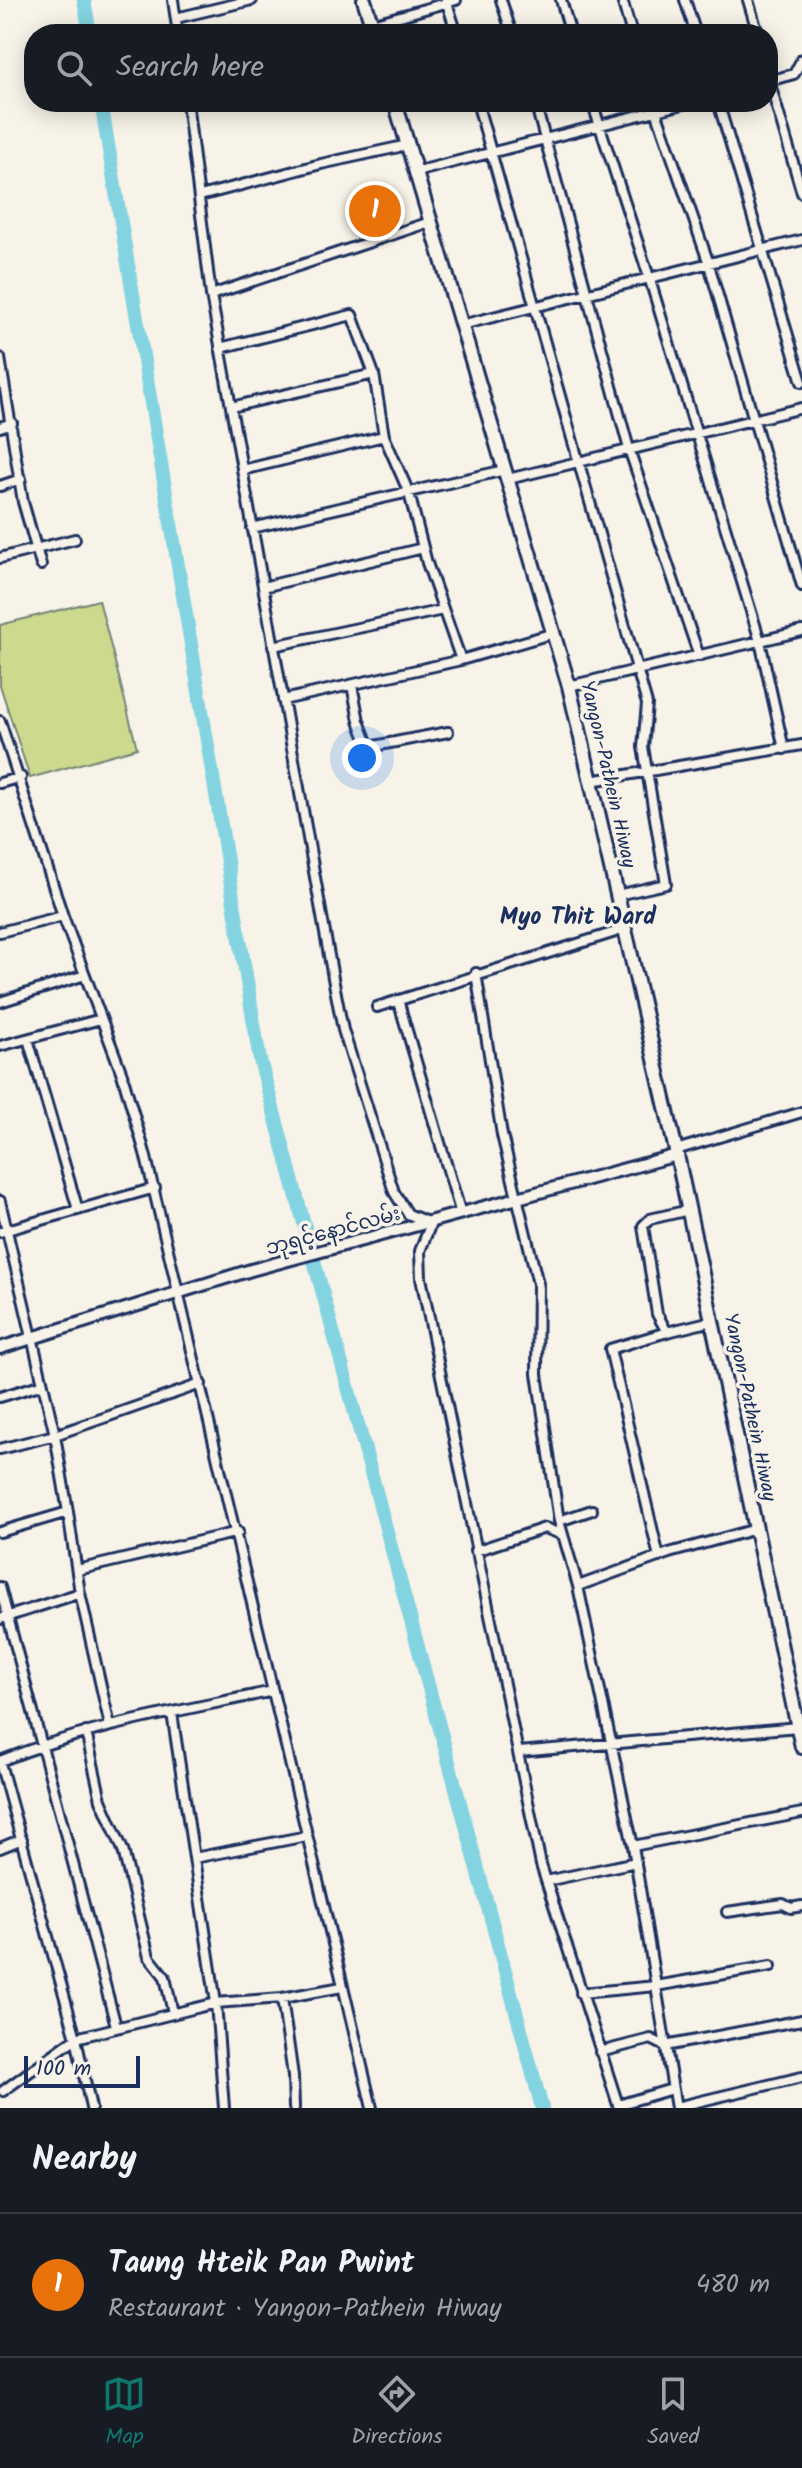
<!DOCTYPE html>
<html lang="en">
<head>
<meta charset="utf-8">
<style>
	:root { --surface:#171b24; --page:#20242c; --text:#f1f3f6; --muted:#9ea1a6; --line:#363941; --accent:#0f766e }
	body { margin:0; font-family:Kalam,"Noto Sans Myanmar",sans-serif; background:var(--page); color:var(--text) }
	.scale { position:absolute; left:24px; bottom:20px; width:116px; box-sizing:border-box; padding-left:8px; border:4px solid #1b2f5e; border-top:0; font-size:22px; line-height:28px; white-space:nowrap; color:#1b2f5e; -webkit-text-stroke:6px #f7f3e8; paint-order:stroke }
	.you { position:absolute; left:362px; top:758px; width:28px; height:28px; margin:-20px; border:6px solid #fff; border-radius:50%; background:#1a73e8; box-shadow:0 0 0 12px #1a73e833 }
	.badge { display:grid; place-items:center; width:52px; height:52px; border-radius:50%; background:var(--accent); color:#fff; font-size:26px; font-weight:700 }
	.pin { position:absolute; translate:-50% -50%; border:4px solid #fff; box-shadow:0 2px 8px #0006 }
	.list { margin:0; padding:0; list-style:none }
	h2 { display:flex; justify-content:space-between; align-items:center; height:104px; margin:0; padding:0 32px; font-size:34px }
	h2 small { font-size:26px; font-weight:400; color:var(--muted) }
	.list li { display:grid; grid-template-columns:52px 1fr auto; gap:24px; align-items:center; box-sizing:border-box; height:144px; padding:0 32px; border-top:2px solid var(--line) }
	.list b { display:block; font-size:30px; white-space:nowrap }
	.list p { margin:0; font-size:26px; white-space:nowrap; color:var(--muted) }
	.list em { font-size:26px; font-style:normal; color:var(--muted) }
	.icon { flex:none; width:44px; height:44px; fill:none; stroke:currentColor; stroke-width:2; stroke-linecap:round; stroke-linejoin:round }
	.map { position:relative; flex:none; width:802px; height:2108px; overflow:hidden }
	.search { position:absolute; background:var(--surface); box-shadow:0 4px 20px #0003; left:24px; right:24px; top:24px; height:88px; display:flex; align-items:center; gap:20px; box-sizing:border-box; padding:0 28px; border-radius:32px; color:var(--muted); font-size:30px }
	.sheet { height:248px; background:var(--surface) }
	nav { display:flex; justify-content:space-around; align-items:center; box-sizing:border-box; height:112px; border-top:2px solid var(--line); background:var(--surface); font-size:22px; color:var(--muted) }
	nav a { display:grid; justify-items:center; gap:4px }
	nav .on { color:var(--accent) }
	.map>svg:first-child { display:block }
	.green { fill:#cdda8e; stroke:#748476; stroke-width:2 }
	.lines { fill:none; stroke-linecap:round; stroke-linejoin:round }
	.river { stroke:#84d3e1; stroke-width:14 }
	.minor-casing { stroke:#1b2f5e; stroke-width:14 }
	.tertiary-casing { stroke:#1b2f5e; stroke-width:16 }
	.trunk-casing { stroke:#1b2f5e; stroke-width:18 }
	.minor { stroke:#f7f3e8; stroke-width:8 }
	.tertiary { stroke:#f7f3e8; stroke-width:10 }
	.trunk { stroke:#f7f3e8; stroke-width:12 }
	.labels { text-anchor:middle; stroke-width:7; stroke-linejoin:round; paint-order:stroke }
	.street-label { font-size:20px; fill:#1b2f5e; stroke:#f7f3e8 }
	.quarter-label { font-size:24px; font-weight:bold; fill:#1b2f5e; stroke:#f7f3e8 }
</style>
</head>
<body>
<div class="map">
<svg width="802" height="2108" viewBox="0 0 802 2108">
	<rect width="100%" height="100%" fill="#f7f3e8"/>
	<filter id="ink" filterUnits="userSpaceOnUse"><feTurbulence type="fractalNoise" baseFrequency=".0125" numOctaves="2"/><feDisplacementMap in="SourceGraphic" scale="16" xChannelSelector="R" yChannelSelector="G"/><feConvolveMatrix kernelMatrix="1 2 1 2 8 2 1 2 1" color-interpolation-filters="sRGB"/></filter>
	<g filter="url(#ink)">
		<!-- green -->
		<path class="green" d="M99 600 137 748 30 778 0 685V625Z"/>
		<g class="lines">
			<!-- river -->
			<path class="river" d="M84 0 90 34
				M101 102 260 1060 542 2108"/>
			<!-- minor casing -->
			<g class="minor-casing">
				<path id="minor" d="M173 0 178 34
					M446 0 457 34
					M501 0 512 34
					M561 0 571 34
					M622 0 632 34
					M685 0 696 34
					M748 0 758 34
					M176 18 252 0
					M372 24 456 0
					M356 34 374 30
					M768 77 802 193
					M768 81 794 74 802 59
					M187 102 211 295 333 978 343 1030 394 1192 408 1214 427 1222
					M477 102 647 704 643 747 666 884 617 895
					M535 102 629 449 699 656
					M592 102 649 277 760 641 784 749
					M653 102 708 261 802 586
					M718 102 802 382
					M415 172 691 102
					M200 196 321 164 408 145
					M211 295 430 222
					M461 325 802 240
					M220 348 352 315 374 374 384 436 409 493 427 563 461 660
					M0 358 23 502 41 565
					M231 407 374 374
					M0 427 12 423
					M242 470 384 436
					M508 479 802 408
					M0 486 21 479
					M252 528 505 470
					M0 558 75 539
					M263 587 423 548
					M273 646 443 610
					M352 685 359 721 369 747 448 732
					M569 686 802 631
					M283 700 461 660 554 633
					M0 721 63 916 122 1074 145 1153 372 2108
					M591 781 802 745
					M0 783 21 777
					M0 932 63 916
					M476 973 502 1135 538 1284 537 1374 559 1521 578 1586 633 1846 676 2108
					M398 1000 461 1214
					M0 1002 85 975
					M377 1007 625 929
					M28 1039 78 1210
					M0 1046 101 1019
					M676 1150 802 1112
					M0 1201 55 1435 68 1512 0 1532
					M689 1210 650 1219 643 1226 657 1314 667 1332 712 1321
					M432 1221 420 1251 421 1278 541 1865 619 2108
					M0 1232 155 1188
					M0 1397 43 1384
					M0 1449 55 1435 201 1384
					M68 1512 80 1593 110 1726
					M559 1521 592 1510
					M475 1551 545 1528 563 1535
					M659 1557 610 1349 667 1332
					M77 1570 238 1532
					M578 1586 669 1553 756 1529
					M0 1587 116 2026
					M0 1619 80 1593
					M172 1713 194 1858 307 1836
					M86 1732 101 1800 123 1850 149 1957 165 1977 173 2013
					M519 1752 798 1727
					M0 1761C88 1726 181 1711 273 1691
					M0 1763 76 2038 91 2108
					M633 1846 802 1813
					M0 1848 22 1839
					M194 1858 216 2003 224 2108
					M546 1881 636 1862
					M727 1912 783 1904 791 1908 802 1906
					M581 1993 656 1986 771 1966
					M282 1998 293 2076 294 2108
					M600 2052 651 2039 665 2046 802 2020
					M3 2091 76 2038 216 2003 282 1998 342 1987
					M618 2105 672 2089
					M676 2107 802 2077"/>
			</g>
			<!-- tertiary casing -->
			<g class="tertiary-casing">
				<path id="tertiary" d="M0 1348 251 1270 677 1155"/>
			</g>
			<!-- trunk casing -->
			<g class="trunk-casing">
				<path id="trunk" d="M364 0 375 34
					M395 102 569 686 677 1155 802 1747"/>
			</g>
			<!-- minor -->
			<use href="#minor" class="minor"/>
			<!-- tertiary -->
			<use href="#tertiary" class="tertiary"/>
			<!-- trunk -->
			<use href="#trunk" class="trunk"/>
		</g>
	</g>
	<g class="labels">
		<!-- street labels -->
		<g class="street-label">
			<text transform="translate(609 774) rotate(77)" y="7">Yangon-Pathein Hiway</text>
			<text transform="translate(333 1230) rotate(-15)" y="7">ဘုရင့်နောင်လမ်း</text>
			<text transform="translate(751 1407) rotate(78)" y="7">Yangon-Pathein Hiway</text>
		</g>
		<!-- quarter labels -->
		<g class="quarter-label">
			<text x="578" y="924">Myo Thit Ward</text>
		</g>
	</g>
</svg>
<div class="scale">100 m</div>
<div class="you"></div>
<div class="pin badge" style="left:375px;top:211px;background:#e8710a">1</div>
<div class="search"><svg class="icon" aria-label="search" viewBox="0 0 24 24"><circle cx="10" cy="10" r="6"/><path d="M15 15l6 6"/></svg>Search here</div>
</div>
<section class="sheet">
<h2>Nearby<small></small></h2>
<ul class="list">
<li><span class="badge" style="background:#e8710a">1</span><div><b>Taung Hteik Pan Pwint</b><p>Restaurant · Yangon-Pathein Hiway</p></div><em>480 m</em></li>
</ul>
</section>
<nav>
<a class="on"><svg class="icon" aria-label="map" viewBox="0 0 24 24"><path d="M3 6l6-2 6 2 6-2v14l-6 2-6-2-6 2zM9 4v14M15 6v14"/></svg>Map</a>
<a><svg class="icon" aria-label="directions" viewBox="0 0 24 24"><path d="M12 3l9 9-9 9-9-9zM9 14v-3h6M13 9l2 2-2 2"/></svg>Directions</a>
<a><svg class="icon" aria-label="saved" viewBox="0 0 24 24"><path d="M7 4h10v16l-5-4-5 4z"/></svg>Saved</a>
</nav>
</body>
</html>
